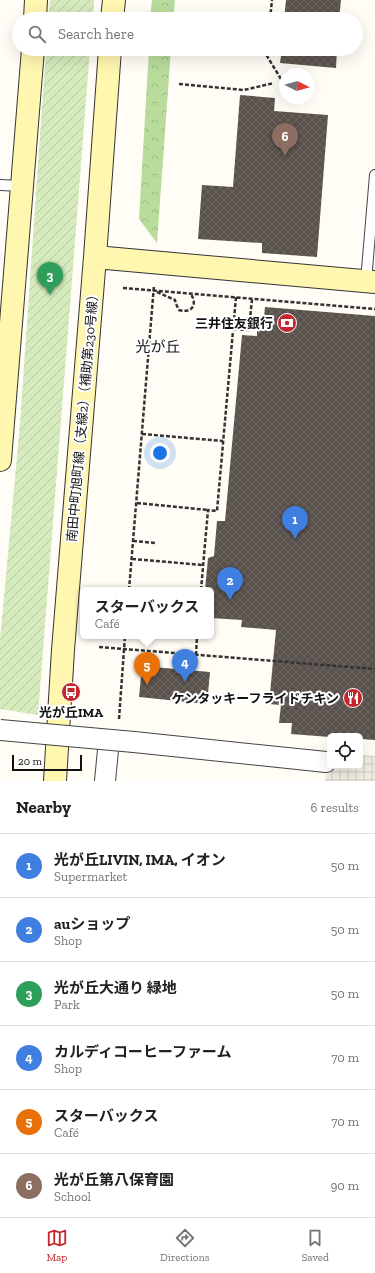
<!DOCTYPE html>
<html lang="en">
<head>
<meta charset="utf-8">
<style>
	:root { --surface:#fff; --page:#f6f6f6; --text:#202124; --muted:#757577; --line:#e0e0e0; --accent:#c4262e }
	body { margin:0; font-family:"Zilla Slab","Noto Sans JP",serif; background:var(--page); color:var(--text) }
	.controls { position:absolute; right:12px; bottom:12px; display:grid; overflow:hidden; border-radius:6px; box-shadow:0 4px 16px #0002 }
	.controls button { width:36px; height:36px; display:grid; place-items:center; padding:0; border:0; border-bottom:1px solid var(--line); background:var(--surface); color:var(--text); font:20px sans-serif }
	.compass { position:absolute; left:279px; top:68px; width:36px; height:36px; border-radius:50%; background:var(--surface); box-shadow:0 4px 16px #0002; rotate:95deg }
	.scale { position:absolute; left:12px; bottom:10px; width:70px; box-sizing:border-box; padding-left:4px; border:2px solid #111; border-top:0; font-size:11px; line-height:14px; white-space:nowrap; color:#111; -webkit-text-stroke:3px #fff; paint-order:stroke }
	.you { position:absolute; left:160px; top:453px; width:14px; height:14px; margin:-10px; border:3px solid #fff; border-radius:50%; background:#1a73e8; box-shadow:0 0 0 6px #1a73e833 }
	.badge { display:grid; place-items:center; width:26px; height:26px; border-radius:50%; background:var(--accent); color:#fff; font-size:13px; font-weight:700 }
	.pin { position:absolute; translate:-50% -33px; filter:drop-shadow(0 1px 2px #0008) }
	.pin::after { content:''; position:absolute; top:21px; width:14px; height:12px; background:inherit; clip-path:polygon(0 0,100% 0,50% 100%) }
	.popup { position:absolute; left:80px; top:587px; width:134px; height:52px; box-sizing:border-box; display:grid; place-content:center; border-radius:6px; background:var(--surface); filter:drop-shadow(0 1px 3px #0005); font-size:13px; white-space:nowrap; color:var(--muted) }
	.popup b { font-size:15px; color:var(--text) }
	.popup::after { content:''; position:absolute; left:50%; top:100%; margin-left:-8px; border:8px solid transparent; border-top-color:var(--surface) }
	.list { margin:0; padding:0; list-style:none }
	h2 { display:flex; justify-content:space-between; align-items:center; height:52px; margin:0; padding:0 16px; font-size:17px }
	h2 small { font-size:13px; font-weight:400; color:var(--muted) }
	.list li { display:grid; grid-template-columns:26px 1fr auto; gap:12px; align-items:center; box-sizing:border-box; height:64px; padding:0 16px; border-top:1px solid var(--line) }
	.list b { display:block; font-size:15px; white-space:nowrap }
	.list p { margin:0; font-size:13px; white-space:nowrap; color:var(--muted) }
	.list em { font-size:13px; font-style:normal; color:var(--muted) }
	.icon { flex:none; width:22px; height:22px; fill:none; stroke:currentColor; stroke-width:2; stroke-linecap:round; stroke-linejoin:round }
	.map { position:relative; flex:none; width:375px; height:781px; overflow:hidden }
	.search { position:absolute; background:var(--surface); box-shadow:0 4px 16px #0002; left:12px; right:12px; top:12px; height:44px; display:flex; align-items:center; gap:10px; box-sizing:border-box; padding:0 14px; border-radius:22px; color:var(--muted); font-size:15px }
	.sheet { height:436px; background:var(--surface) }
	nav { display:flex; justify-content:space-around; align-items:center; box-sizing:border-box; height:56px; border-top:1px solid var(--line); background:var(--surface); font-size:11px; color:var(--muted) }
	nav a { display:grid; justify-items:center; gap:2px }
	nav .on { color:var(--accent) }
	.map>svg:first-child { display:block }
	.forest { fill:url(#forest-crowns) }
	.garden { fill:url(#garden-furrows) }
	.plaza { fill:url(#plaza-grid) }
	.building { fill:url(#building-cross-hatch) }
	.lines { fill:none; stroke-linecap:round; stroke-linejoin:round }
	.lane-casing { stroke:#444; stroke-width:12 }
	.street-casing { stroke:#444; stroke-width:22 }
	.secondary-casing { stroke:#333; stroke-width:24 }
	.path { stroke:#333; stroke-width:2.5; stroke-dasharray:4 2; stroke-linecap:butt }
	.lane { stroke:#fff; stroke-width:10 }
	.street { stroke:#fff; stroke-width:20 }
	.secondary { stroke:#fff6b0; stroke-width:22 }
	.street-bridge-casing { stroke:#444; stroke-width:22; stroke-linecap:butt }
	.street-bridge { stroke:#fff; stroke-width:20 }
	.labels { text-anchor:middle; stroke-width:4; stroke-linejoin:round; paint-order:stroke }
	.poi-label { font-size:13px; font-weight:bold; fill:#111; stroke:#fff; text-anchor:end }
	.street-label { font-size:13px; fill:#111; stroke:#fff }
	.quarter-label { font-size:15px; fill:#111; stroke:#fff }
</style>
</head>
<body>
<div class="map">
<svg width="375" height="781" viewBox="0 0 375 781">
	<defs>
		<pattern id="forest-crowns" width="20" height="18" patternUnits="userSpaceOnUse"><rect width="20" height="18" fill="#b9dc9c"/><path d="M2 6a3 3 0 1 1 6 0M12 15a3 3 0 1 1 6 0" fill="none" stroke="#9ebc85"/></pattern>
		<pattern id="garden-furrows" width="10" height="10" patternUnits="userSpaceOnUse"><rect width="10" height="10" fill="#d5ebbd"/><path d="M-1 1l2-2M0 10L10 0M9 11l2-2" fill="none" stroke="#b6c8a1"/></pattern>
		<pattern id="plaza-grid" width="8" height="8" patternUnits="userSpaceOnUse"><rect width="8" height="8" fill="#f1ede2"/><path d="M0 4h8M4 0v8" fill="none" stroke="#cecac1"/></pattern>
		<pattern id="building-cross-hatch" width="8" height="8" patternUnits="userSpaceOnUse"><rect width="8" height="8" fill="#5a524d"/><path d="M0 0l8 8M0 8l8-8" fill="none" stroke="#6d6662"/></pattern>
	</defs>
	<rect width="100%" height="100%" fill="#fffdf5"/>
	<!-- forest -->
	<path class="forest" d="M152 0H175L173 19H150Z
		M149 49H171L157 243 139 219Z"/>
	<!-- garden -->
	<path class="garden" d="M50 0H94L93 19H48Z
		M46 49H90L38 715 0 709V640L20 424Z"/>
	<!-- plaza -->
	<path class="plaza" d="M328 752H330V766H360V755L375 756V781H325Z"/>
	<!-- building -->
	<path class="building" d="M286 0H341L339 19H284Z
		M282 49H337L336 68 280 63Z
		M240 95 275 98 274 111 328 115 317 257 262 253V243L198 239 202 185 233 187Z
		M265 307 375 316V740L360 739V736L330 737 291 734 292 723H279L281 705 269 704 276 630 241 627 242 620 211 618V590H205L208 558 214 556 217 521H225L242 335 257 336V326L263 327Z
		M142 666 210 672 207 704 139 697Z"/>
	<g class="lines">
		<!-- lane casing -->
		<g class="lane-casing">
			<path id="lane" d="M0 185 22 186
				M366 281 375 175"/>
		</g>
		<!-- street casing -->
		<g class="street-casing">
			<path id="street" d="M134 742 326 762
				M105 781 109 740"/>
		</g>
		<!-- secondary casing -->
		<g class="secondary-casing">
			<path id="secondary" d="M35 19 36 0
				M112 19 114 0
				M95 257 375 282
				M0 460 33 49
				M55 781 63 650 95 257 110 49"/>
		</g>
		<!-- path -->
		<path class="path" d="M270 19 272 0
			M268 49 267 56 284 84
			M179 84 244 90 274 83
			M123 288 375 309
			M157 292 175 300 176 304 179 310C193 314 198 303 190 293
			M234 329 249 330 252 299
			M142 434 223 441
			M137 503 208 510
			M133 541 156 543
			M132 559 203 565
			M129 590 154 285
			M201 590 208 510 217 511 236 297
			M99 647 375 669
			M196 655 197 636
			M119 719 125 636"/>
		<!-- lane -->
		<use href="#lane" class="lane"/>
		<!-- street -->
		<use href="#street" class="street"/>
		<!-- secondary -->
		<use href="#secondary" class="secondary"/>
		<!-- street-bridge casing -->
		<g class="street-bridge-casing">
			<path id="street-bridge" d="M0 730 134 742"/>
		</g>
		<!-- street-bridge -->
		<use href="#street-bridge" class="street-bridge"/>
	</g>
	<!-- icons -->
	<defs>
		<g id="bank-disc" transform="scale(1)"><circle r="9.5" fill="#c4262e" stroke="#fff"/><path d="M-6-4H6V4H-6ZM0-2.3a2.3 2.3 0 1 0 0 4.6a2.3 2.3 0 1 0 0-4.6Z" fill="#fff"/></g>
		<g id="bus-disc" transform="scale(1)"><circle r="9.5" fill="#c4262e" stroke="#fff"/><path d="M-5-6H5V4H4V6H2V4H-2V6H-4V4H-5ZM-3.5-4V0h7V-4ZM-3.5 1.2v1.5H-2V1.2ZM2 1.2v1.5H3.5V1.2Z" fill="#fff"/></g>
		<g id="restaurant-disc" transform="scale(1)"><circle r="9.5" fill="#c4262e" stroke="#fff"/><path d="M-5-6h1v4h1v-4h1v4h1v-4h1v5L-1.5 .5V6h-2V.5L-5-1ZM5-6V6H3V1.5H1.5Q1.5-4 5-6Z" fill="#fff"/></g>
	</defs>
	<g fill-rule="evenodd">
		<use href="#bank-disc" x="287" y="323"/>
		<use href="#bus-disc" x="71" y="692"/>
		<use href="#restaurant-disc" x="353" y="698"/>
	</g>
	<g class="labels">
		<!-- poi labels -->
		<g class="poi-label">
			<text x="273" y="328">三井住友銀行</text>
			<text x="339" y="703">ケンタッキーフライドチキン</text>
			<text x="71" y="717" text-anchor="middle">光が丘IMA</text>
		</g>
		<!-- street labels -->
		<g class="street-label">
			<text transform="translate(82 415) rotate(-85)" y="5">南田中町旭町線（支線2）（補助第230号線）</text>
		</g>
		<!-- quarter labels -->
		<g class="quarter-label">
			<text x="158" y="352">光が丘</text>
		</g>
	</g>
</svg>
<div class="controls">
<button><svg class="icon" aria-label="locate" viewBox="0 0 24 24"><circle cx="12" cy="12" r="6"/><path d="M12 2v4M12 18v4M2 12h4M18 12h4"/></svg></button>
</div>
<svg class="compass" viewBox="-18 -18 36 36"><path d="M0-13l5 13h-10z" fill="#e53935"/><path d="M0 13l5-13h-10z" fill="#757577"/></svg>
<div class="scale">20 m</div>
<div class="you"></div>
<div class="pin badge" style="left:295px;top:539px;background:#3f7fe0">1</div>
<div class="pin badge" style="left:230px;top:600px;background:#3f7fe0">2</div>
<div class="pin badge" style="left:50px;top:295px;background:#2e9e5b">3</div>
<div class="pin badge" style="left:185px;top:682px;background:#3f7fe0">4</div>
<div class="pin badge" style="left:147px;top:685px;background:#e8710a">5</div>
<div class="popup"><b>スターバックス</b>Café</div>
<div class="pin badge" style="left:285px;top:156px;background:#8d6e63">6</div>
<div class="search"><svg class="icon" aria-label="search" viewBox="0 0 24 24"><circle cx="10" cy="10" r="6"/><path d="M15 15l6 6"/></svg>Search here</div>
</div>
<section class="sheet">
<h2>Nearby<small>6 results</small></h2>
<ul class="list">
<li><span class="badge" style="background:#3f7fe0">1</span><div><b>光が丘LIVIN, IMA, イオン</b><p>Supermarket</p></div><em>50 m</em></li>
<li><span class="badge" style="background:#3f7fe0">2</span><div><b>auショップ</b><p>Shop</p></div><em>50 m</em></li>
<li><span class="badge" style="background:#2e9e5b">3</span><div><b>光が丘大通り 緑地</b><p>Park</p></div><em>50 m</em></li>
<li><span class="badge" style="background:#3f7fe0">4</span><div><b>カルディコーヒーファーム</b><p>Shop</p></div><em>70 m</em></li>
<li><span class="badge" style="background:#e8710a">5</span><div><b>スターバックス</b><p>Café</p></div><em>70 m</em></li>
<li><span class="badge" style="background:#8d6e63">6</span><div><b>光が丘第八保育園</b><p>School</p></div><em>90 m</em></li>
</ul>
</section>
<nav>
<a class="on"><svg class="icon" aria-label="map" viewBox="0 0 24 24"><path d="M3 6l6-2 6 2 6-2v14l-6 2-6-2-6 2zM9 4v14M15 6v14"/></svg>Map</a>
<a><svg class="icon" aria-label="directions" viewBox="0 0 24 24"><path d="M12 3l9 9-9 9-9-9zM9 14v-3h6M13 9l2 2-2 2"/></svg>Directions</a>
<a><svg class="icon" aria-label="saved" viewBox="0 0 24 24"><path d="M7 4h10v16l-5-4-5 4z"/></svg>Saved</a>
</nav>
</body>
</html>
